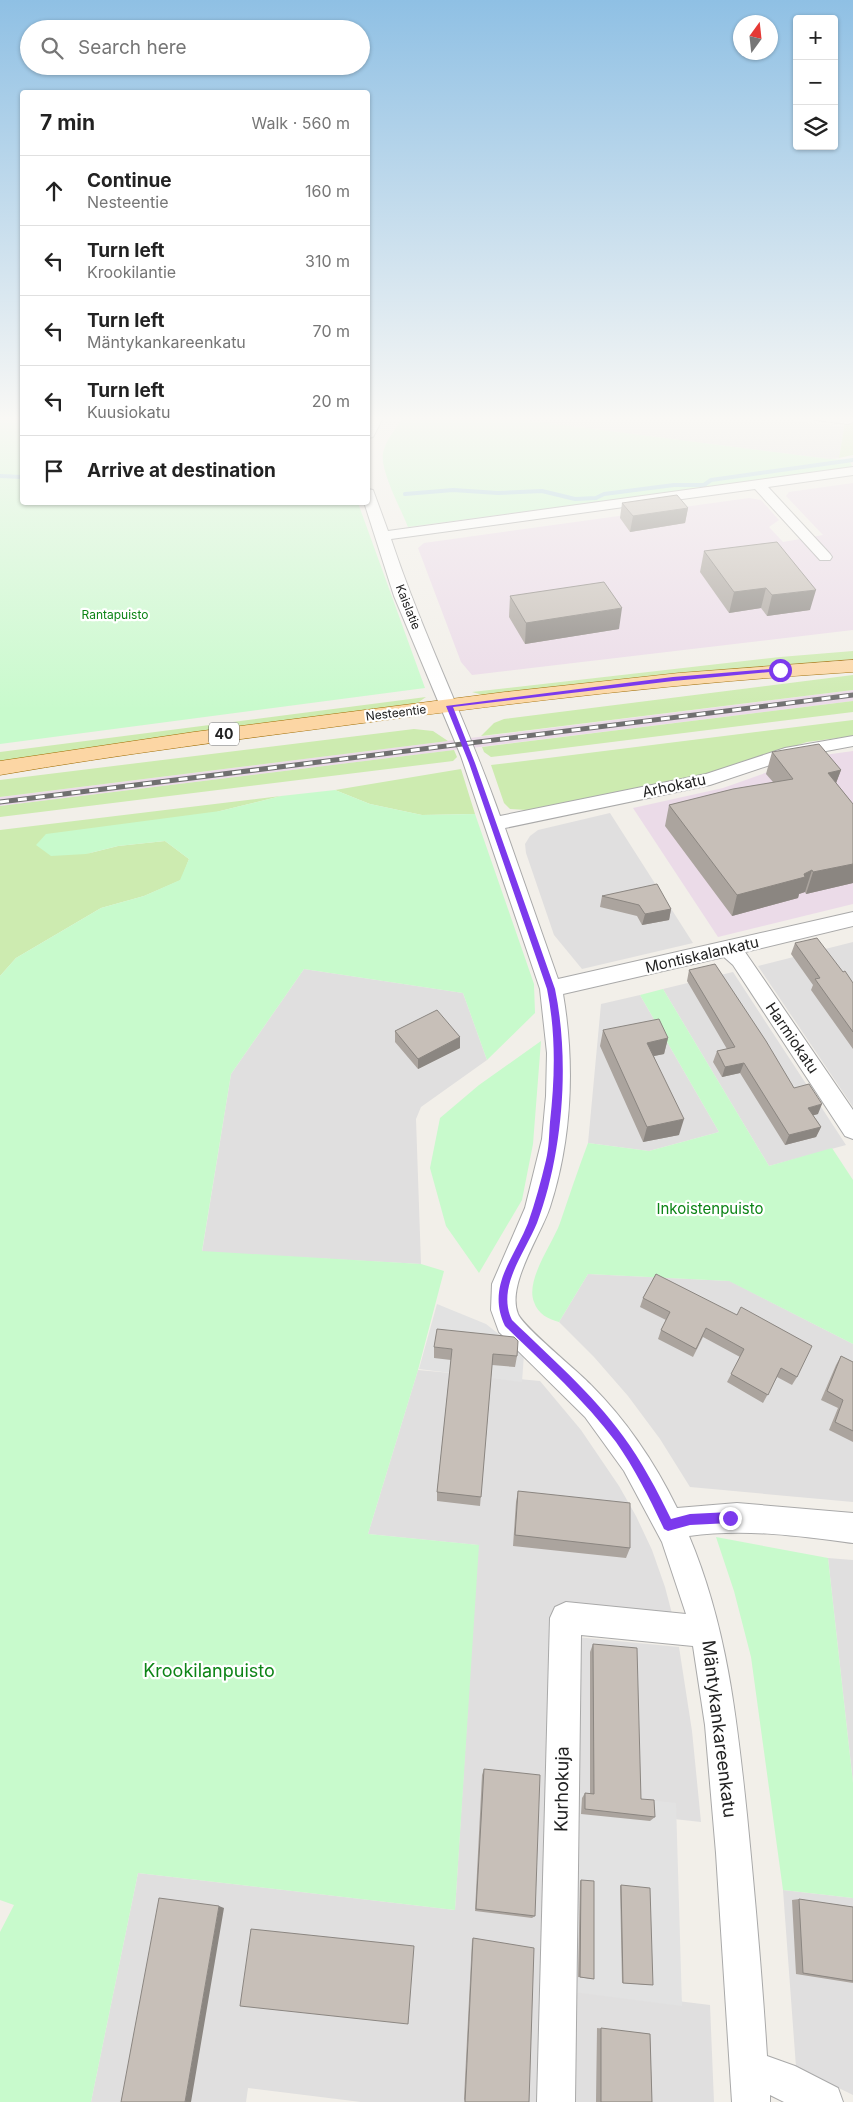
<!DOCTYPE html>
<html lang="en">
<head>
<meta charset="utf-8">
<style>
	:root { --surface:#fff; --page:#f2f2f2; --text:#222; --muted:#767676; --line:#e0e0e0 }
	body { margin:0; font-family:Inter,sans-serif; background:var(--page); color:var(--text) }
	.controls { position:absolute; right:15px; top:15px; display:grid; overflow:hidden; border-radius:5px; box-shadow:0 1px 4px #0004 }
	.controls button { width:45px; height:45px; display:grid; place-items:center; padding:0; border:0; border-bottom:1px solid var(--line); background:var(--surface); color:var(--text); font:25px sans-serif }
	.compass { position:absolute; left:733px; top:15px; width:45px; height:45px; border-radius:50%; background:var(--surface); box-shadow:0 1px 4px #0004; rotate:15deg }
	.stop { position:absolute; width:15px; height:15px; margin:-11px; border:4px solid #7c3aed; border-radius:50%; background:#fff }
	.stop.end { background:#7c3aed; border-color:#fff; box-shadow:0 1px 5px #0008 }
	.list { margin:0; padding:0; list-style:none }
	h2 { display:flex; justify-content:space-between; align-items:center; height:65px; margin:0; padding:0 20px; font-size:21px }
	h2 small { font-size:16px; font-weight:400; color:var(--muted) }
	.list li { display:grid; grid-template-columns:32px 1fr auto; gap:15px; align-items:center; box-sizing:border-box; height:70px; padding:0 20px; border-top:1px solid var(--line) }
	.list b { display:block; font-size:19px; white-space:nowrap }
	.list p { margin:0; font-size:16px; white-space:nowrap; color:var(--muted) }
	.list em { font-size:16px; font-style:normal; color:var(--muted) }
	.icon { flex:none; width:28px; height:28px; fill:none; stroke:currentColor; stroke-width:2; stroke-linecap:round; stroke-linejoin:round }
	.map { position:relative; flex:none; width:853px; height:2102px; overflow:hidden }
	.search { position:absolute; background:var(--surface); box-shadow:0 1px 4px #0004; left:20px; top:20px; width:350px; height:55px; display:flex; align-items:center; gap:12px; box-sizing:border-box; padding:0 18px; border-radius:28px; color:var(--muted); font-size:19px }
	.panel { position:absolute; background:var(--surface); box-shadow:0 1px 4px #0004; left:20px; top:90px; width:350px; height:415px; border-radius:5px }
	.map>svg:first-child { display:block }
	.residential { fill:#e0dfdf }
	.industrial { fill:#ebdbe8 }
	.grass { fill:#cdebb0 }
	.park { fill:#c8facc }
	.parking { fill:#e2e2e2 }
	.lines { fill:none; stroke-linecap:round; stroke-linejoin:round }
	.stream { stroke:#aad3df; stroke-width:4 }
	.street-casing { stroke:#a9a9a9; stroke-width:2 }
	.primary-casing { stroke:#a06b00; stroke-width:1 }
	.street { fill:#fff; fill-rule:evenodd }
	.primary { fill:#fcd6a4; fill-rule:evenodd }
	.rail-casing { stroke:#707070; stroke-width:5 }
	.rail { stroke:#fff; stroke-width:3; stroke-dasharray:9; stroke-linecap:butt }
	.wall { fill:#aba49e }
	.shaded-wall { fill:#8b8681 }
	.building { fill:#c7bfb8; stroke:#8b8681 }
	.route { fill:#7c3aed }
	.labels { text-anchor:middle; stroke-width:4.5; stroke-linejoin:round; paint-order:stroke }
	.far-street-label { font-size:12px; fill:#222; stroke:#fff }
	.far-park-label { font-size:12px; fill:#0c8416; stroke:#fff }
	.shield { fill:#fff; stroke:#646464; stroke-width:1 }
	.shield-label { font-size:14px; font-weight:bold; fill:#222 }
	.street-label { font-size:15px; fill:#222; stroke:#fff }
	.park-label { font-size:15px; fill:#0c8416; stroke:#fff }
	.near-park-label { font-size:18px; fill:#0c8416; stroke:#fff }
	.near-street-label { font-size:18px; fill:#222; stroke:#fff }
</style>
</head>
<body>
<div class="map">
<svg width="853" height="2102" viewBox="0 0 853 2102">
	<rect width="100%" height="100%" fill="#f2efe9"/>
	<!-- residential -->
	<path class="residential" d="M493 416H760L844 427 839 458 829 459Z
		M610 813 693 943 582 969 554 935 526 853 525 844 530 836 538 830Z
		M853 942V1107L758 966Z
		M304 969 463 993 487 1060 421 1107 416 1119 421 1264 202 1252 231 1074Z
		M733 972 846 1145 769 1166 663 989Z
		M640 995 719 1132 649 1151 588 1143 601 1004Z
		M588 1274 730 1281 853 1344V1502L690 1487 660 1439 628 1396 594 1357 559 1322Z
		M418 1370 540 1381 581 1430 619 1486 636 1516 652 1550 665 1587 675 1625 557 1613 545 2102H361L248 2088 246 2102H91L138 1873 455 1910 478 1545 368 1534Z
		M828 1558 853 1560V1783Z
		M576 1637 679 1647 692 1731 701 1822 574 1808Z
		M783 1890 853 1898V2095L796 2067Z
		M572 1988 710 2005 714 2102H570Z"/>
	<!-- industrial -->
	<path class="industrial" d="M853 483V630L472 675 461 662 418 548 424 543 749 498 761 500 779 520 769 527 783 542 823 535 786 496 789 492Z
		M853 690V701L0 806V797Z
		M853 751V904L718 937 633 808 723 788 810 757Z"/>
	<!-- grass -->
	<path class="grass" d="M846 416H853V455L839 458Z
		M853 651V659L490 697 472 692 780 657Z
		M853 675V690L481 736 494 723 504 719Z
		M426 697 413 706 0 763V752Z
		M853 701V712L491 757 484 752 482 747Z
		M853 720V736L807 742 716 772 527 810 510 809 504 803 491 765Z
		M414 729 433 731 448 741 0 797V780Z
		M454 750 457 757 453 761 0 817V806Z
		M461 769 475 814 422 815 370 804 335 790Z
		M281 796 220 811 86 854 118 846 165 841 189 859 181 880 144 896 101 908 16 958 0 976V830Z"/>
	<!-- park -->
	<path class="park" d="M0 416H22V502L358 503 425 688 0 744Z
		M405 416H493L829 459 849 460 853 468 408 527C401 509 380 471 383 453 386 439 397 427 405 416Z
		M335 790 370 804 422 815 475 814 534 984 535 1013 487 1060 463 993 304 969 231 1074 202 1251 421 1264 444 1271 418 1370 368 1534 479 1545 455 1910 138 1873 91 2102H0V1932L14 1905 0 1900V976L16 958 101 908 144 896 180 880 189 859 165 841 118 846 86 854 51 856 36 845 46 834 220 811 281 796Z
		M663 989 769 1166 832 1148 853 1180V1344L729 1281 588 1274 559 1322C548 1319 538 1314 534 1302 525 1280 553 1243 560 1223 569 1196 578 1170 588 1143L649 1151 719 1132 640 995Z
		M541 1041 533 1144 522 1200 479 1273 446 1226 430 1168 440 1118 479 1085Z
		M716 1537 828 1558 853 1783V1898L783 1890 751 1657 734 1591Z"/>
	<!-- parking -->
	<path class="parking" d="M437 1304 486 1324 524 1354 522 1382 419 1369Z
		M562 1791 676 1803 682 2006 558 1990Z"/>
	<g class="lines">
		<!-- stream -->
		<path class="stream" d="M0 476 22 477
			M405 494 453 490 498 493 542 491 575 499 596 498 604 494 674 485H704L711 480 853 460"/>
		<!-- street casing -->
		<g class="street-casing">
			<path id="street" d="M372 416H384L373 437 368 438V423Z
				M809 416H848L853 417V422L848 424 815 420Z
				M853 467V475L768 487 830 554 832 557 830 560H820L755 489 391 539C422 633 467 722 500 816L706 774 785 748 853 736V746L794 757 710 785 505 828 558 979 853 912V926L745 952 853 1110V1139L845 1136 733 965 724 957 563 994C575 1064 572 1139 550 1207 541 1235 506 1285 518 1314 524 1328 577 1370 591 1385 627 1421 655 1463 677 1508L737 1503 853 1513V1543C799 1536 744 1528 689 1536 727 1626 737 1719 747 1815 755 1896 762 1976 767 2056L795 2066 838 2088 843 2102H784L770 2095V2102H732L716 1853 705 1725 693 1646 581 1635 575 2102H537L550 1618 555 1607 566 1602 686 1614 662 1542 624 1471 585 1417 499 1332 491 1310 492 1284 525 1208 542 1139 546 1096 547 1053 540 989 461 756 394 596 364 502H368V489L373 490 388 531Z"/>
		</g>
		<!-- primary casing -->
		<g class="primary-casing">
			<path id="primary" d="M853 660V672C689 682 526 701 363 723 242 739 121 754 0 775V761L194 732 505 692 679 673Z"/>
		</g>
		<!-- street -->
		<use href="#street" class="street"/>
		<!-- primary -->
		<use href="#primary" class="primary"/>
		<!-- rail casing -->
		<g class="rail-casing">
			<path id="rail" d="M0 802 853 695"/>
		</g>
		<!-- rail -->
		<use href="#rail" class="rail"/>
	</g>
	<!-- wall -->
	<path class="wall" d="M622 503 688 508 685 523 630 532 620 518Z
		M704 551 810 610 767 616 761 608 729 613 700 572Z
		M510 596 619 629 525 644 509 617Z
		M772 752 841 770 836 783 853 804V883L806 894 805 892 799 894 798 898 732 916 665 826 669 805 773 782 766 774Z
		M602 896 671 909 669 920 642 925 637 916 600 907Z
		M795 943 843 972 853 983V1049L811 990 813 985 791 954Z
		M689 970 794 1088 818 1114 813 1115 821 1127 816 1137 785 1145 740 1073 722 1077 713 1062 717 1051 727 1049 687 981Z
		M603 1030 668 1038 664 1054 654 1056 679 1135 643 1142 600 1046Z
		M395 1031 460 1048 418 1069 395 1042Z
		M656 1274 797 1377 792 1385 777 1377 763 1403 727 1382 740 1357 703 1337 693 1357 658 1339 661 1330 666 1320 640 1307 643 1298Z
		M434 1347 517 1356 515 1367 492 1365 480 1506 437 1501V1492L451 1360 434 1358Z
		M841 1356 853 1362V1442L829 1430 838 1408 821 1400 836 1365Z
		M518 1491 630 1548 626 1558 513 1546 516 1502Z
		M593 1644 641 1799 655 1817 650 1821 581 1814 582 1798 585 1793H590V1652Z
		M484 1769 535 1916 532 1918 475 1911 482 1775Z
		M581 1880 594 1979H592L578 1977 580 1881Z
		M621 1885 653 1985 622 1983 620 1886Z
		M799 1899 853 1907V1983L796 1974 792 1900Z
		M473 1938 465 2102 464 2099 472 1940Z
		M597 2028 650 2034 652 2102H596Z"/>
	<!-- shaded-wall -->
	<path class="shaded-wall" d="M688 508 685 523 630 532 633 516Z
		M766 588 761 608 729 613 734 592Z
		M816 590 810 610 767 616 772 595Z
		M622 608 619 629 525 644 526 623Z
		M841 770 833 791 828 773Z
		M853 864V883L806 894 813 872Z
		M812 870 805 892 799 894 798 898 732 916 737 895 804 874Z
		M671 909 669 920 642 925 645 914Z
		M460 1037V1048L418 1069V1059Z
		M668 1038 664 1054 644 1058 647 1043Z
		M744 1063 740 1073 722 1077 725 1067Z
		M822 1104 818 1114 804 1118 808 1108Z
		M684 1119 679 1135 643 1142 647 1127Z
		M821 1127 816 1137 785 1145 789 1135Z
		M219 1906 224 1908 191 2102H185Z"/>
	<!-- building -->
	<path class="building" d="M677 495 688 508 633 516 622 503Z
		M777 542 816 590 772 595 766 588 734 592 704 551Z
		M604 582 622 608 526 623 510 596Z
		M819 744 841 770 828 773 853 804V864L813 872 812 870 804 874 805 877 737 895 669 805 733 789 793 779 772 752Z
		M657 884 671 909 645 914 639 905 602 896Z
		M817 938 843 972 845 971 853 983V1032L815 979 820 978 795 943Z
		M715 964 766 1041 794 1088 809 1084 822 1104 808 1108 821 1127 789 1135 744 1063 725 1067 717 1051 735 1047 689 970Z
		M437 1010 460 1037 418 1059 395 1031Z
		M659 1019 668 1038 647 1043 684 1119 647 1127 603 1030Z
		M656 1274 737 1315 741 1307 812 1346 797 1377 781 1368 768 1395 731 1374 744 1349 706 1328 696 1349 661 1330 670 1312 643 1298Z
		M437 1329 514 1337 518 1341 517 1356 493 1354 481 1497 437 1492 452 1349 434 1347Z
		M841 1356 853 1362V1431L835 1422 843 1400 827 1391Z
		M518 1491 630 1503V1548L515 1535Z
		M593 1644 637 1648 641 1799 654 1800 655 1817 585 1809V1793L594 1794Z
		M484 1769 540 1775 535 1916 476 1909Z
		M581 1880 594 1881V1979L580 1977Z
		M621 1885 650 1888 653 1985 623 1983Z
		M159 1898 219 1906 185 2102H121Z
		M799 1899 853 1907V1981L803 1973Z
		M251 1929 414 1946 408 2024 240 2006Z
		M473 1938 534 1948 529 2102H465Z
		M601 2028 650 2034 652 2102H601Z"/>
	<!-- sky -->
	<linearGradient id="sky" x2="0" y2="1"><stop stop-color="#8fc0e4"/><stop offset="0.59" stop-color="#f9f8f5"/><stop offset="1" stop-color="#f9f8f5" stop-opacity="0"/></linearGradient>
	<rect width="853" height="710" fill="url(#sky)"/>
	<!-- route -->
	<path class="route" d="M782 668 780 671 673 681 453 707 475 763 555 989C570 1061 563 1154 537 1223 525 1253 496 1287 512 1320 550 1357 592 1393 623 1436 642 1462 657 1490 671 1519L690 1514 730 1512 735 1518 730 1523 690 1525 668 1531 664 1529C650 1499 635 1469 616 1442 584 1399 543 1363 505 1326 486 1286 514 1259 528 1223 535 1203 541 1181 546 1160 549 1148 549 1135 550 1122 555 1078 556 1033 547 989L469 763 446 706 673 677Z"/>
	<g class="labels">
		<!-- far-street labels -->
		<g class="far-street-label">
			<text transform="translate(408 607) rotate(68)" y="4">Kaislatie</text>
			<text transform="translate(396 713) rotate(-7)" y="4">Nesteentie</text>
		</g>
		<!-- far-park labels -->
		<g class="far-park-label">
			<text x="115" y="619">Rantapuisto</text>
		</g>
		<!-- shield labels -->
		<rect class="shield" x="209" y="722.5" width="30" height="23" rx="4"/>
		<g class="shield-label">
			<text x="224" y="739">40</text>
		</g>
		<!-- street labels -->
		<g class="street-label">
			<text transform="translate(674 786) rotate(-12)" y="5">Arhokatu</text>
			<text transform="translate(702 955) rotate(-13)" y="5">Montiskalankatu</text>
			<text transform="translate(792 1038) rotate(56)" y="5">Harmiokatu</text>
		</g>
		<!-- park labels -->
		<g class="park-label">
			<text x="710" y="1214">Inkoistenpuisto</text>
		</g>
		<!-- near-park labels -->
		<g class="near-park-label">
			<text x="209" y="1677">Krookilanpuisto</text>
		</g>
		<!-- near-street labels -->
		<g class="near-street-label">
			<text transform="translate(719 1729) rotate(83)" y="6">Mäntykankareenkatu</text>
			<text transform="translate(562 1789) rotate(-89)" y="6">Kurhokuja</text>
		</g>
	</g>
</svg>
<div class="controls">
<button>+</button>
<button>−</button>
<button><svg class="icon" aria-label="layers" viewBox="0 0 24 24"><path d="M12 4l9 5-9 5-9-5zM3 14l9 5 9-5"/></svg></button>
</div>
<svg class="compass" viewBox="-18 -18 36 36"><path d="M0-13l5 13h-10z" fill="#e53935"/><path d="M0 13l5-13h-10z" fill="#767676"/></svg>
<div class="stop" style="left:780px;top:670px"></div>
<div class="stop end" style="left:730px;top:1518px"></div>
<div class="search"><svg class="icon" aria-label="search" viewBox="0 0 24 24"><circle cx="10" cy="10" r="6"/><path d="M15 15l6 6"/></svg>Search here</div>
<section class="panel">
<h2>7 min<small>Walk · 560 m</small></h2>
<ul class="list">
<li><svg class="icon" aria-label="ahead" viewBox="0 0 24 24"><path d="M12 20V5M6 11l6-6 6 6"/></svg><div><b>Continue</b><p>Nesteentie</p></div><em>160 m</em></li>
<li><svg class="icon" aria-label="left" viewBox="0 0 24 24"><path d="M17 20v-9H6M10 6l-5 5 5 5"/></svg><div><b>Turn left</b><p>Krookilantie</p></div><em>310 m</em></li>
<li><svg class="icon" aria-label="left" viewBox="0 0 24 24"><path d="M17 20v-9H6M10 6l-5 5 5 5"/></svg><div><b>Turn left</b><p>Mäntykankareenkatu</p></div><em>70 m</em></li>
<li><svg class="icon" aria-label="left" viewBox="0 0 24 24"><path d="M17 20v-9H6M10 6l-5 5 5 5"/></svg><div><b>Turn left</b><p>Kuusiokatu</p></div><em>20 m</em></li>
<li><svg class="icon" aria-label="arrive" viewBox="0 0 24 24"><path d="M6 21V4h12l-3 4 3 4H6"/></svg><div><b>Arrive at destination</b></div></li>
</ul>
</section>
</div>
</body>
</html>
